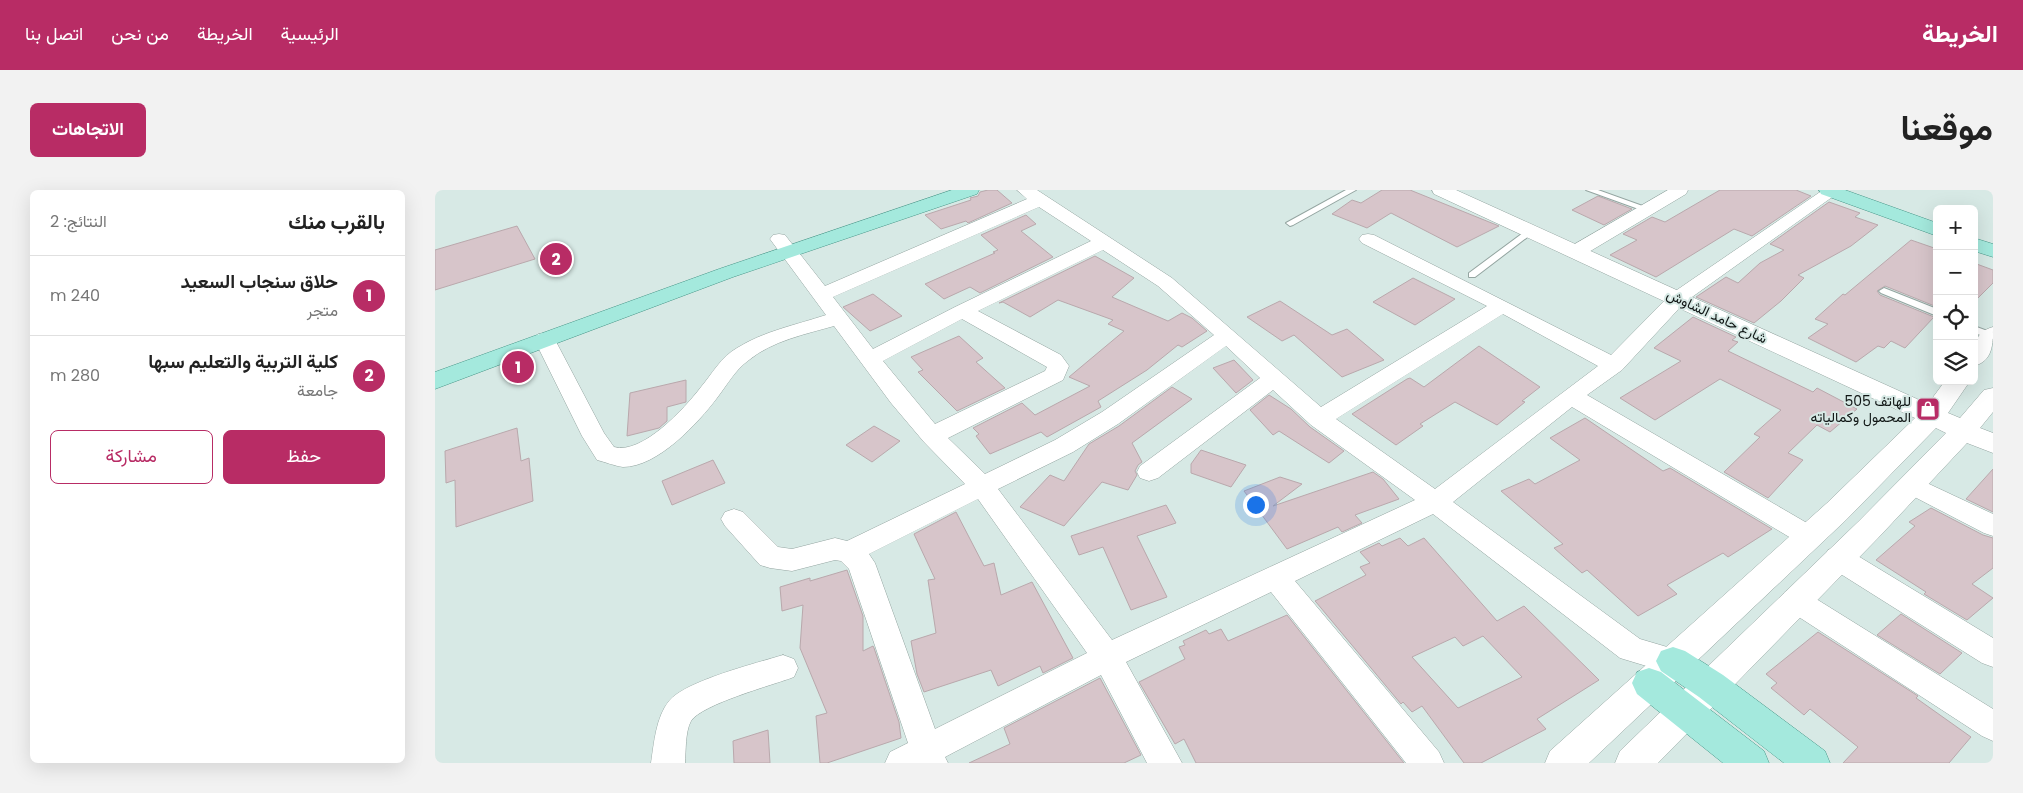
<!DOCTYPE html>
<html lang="ar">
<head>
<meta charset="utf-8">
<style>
	:root { --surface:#fff; --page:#f2f2f2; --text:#222; --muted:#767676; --line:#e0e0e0; --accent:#b82c65 }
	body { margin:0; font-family:Poppins,Vazirmatn,sans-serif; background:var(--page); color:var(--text); direction:rtl }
	.controls { position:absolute; right:15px; top:15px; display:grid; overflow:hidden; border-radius:8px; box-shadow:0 5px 20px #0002 }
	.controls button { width:45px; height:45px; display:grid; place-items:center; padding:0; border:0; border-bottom:1px solid var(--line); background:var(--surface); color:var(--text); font:25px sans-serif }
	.you { position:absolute; left:820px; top:314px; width:18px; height:18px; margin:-12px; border:4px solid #fff; border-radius:50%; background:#1a73e8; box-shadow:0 0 0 8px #1a73e833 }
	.badge { display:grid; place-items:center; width:32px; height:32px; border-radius:50%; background:var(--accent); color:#fff; font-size:16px; font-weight:700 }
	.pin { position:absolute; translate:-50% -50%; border:2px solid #fff; box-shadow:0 1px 5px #0006 }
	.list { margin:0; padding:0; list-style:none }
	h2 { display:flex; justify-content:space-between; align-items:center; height:65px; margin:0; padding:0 20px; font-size:21px }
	h2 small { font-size:16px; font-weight:400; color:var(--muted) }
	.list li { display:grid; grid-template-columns:32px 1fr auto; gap:15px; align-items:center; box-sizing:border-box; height:80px; padding:0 20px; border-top:1px solid var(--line) }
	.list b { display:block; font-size:19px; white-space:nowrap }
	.list p { margin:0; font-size:16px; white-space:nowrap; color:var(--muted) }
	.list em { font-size:16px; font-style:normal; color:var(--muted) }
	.actions { display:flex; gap:10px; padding:15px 20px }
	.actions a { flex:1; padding:11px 0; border:1px solid var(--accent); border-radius:8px; text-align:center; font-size:18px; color:var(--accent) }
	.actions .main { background:var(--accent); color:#fff }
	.icon { flex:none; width:28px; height:28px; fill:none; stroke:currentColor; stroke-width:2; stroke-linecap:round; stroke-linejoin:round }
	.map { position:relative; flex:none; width:1558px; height:573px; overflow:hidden; direction:ltr; border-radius:8px }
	header { display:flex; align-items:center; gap:30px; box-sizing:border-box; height:70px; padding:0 25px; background:var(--accent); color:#fff }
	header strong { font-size:24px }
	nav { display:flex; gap:28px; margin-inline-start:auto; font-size:18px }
	.intro { display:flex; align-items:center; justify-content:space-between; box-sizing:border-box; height:120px; padding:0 30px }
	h1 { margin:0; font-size:35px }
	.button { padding:12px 22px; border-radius:8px; background:var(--accent); color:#fff; font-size:18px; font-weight:700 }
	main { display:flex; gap:30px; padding:0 30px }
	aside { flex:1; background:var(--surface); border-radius:8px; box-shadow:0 5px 20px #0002 }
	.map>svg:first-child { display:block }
	.building { fill:#d7c5ca; stroke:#b9a8ac; fill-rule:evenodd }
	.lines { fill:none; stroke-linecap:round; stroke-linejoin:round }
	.lane-casing { stroke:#94a5a1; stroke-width:2 }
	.street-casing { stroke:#94a5a1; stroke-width:1 }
	.secondary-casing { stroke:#94a5a1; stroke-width:1 }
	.primary-casing { stroke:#489688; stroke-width:1 }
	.lane { fill:#fff; fill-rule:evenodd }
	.street { fill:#fff; fill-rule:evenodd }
	.secondary { fill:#fff; fill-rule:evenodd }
	.primary { fill:#a4e9dd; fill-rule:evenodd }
	.labels { text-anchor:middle; stroke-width:4; stroke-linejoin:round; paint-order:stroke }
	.street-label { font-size:14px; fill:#0f1514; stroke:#d7e9e5 }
	.poi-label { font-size:14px; fill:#0f1514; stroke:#d7e9e5; text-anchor:end }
</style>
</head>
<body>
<header>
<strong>الخريطة</strong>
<nav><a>الرئيسية</a><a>الخريطة</a><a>من نحن</a><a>اتصل بنا</a></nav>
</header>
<div class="intro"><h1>موقعنا</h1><a class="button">الاتجاهات</a></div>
<main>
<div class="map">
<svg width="1558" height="573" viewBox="0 0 1558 573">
	<rect width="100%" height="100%" fill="#d7e9e5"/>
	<!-- building -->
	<path class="building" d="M553 0H562L577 13 533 33 531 31 506 39 490 25 536 10 535 8 543 6 545 2Z
		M947 0H975L1064 36 1022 57 956 23 932 38 897 24 917 10 926 13Z
		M1285 0H1361L1376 6 1317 46 1299 39 1221 87 1175 65 1202 50 1188 44 1217 27 1230 32Z
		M1163 6 1197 19 1169 35 1137 20Z
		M1394 12 1425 23 1420 27 1443 35 1416 56 1363 85 1369 88 1346 111 1319 133 1261 107 1291 87 1303 93 1325 73 1349 60 1335 54Z
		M591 25 601 34 586 41 618 67 545 103 535 97 509 109 490 94 560 63 558 62 563 60 546 45Z
		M82 36 100 69 0 100V60Z
		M1476 50 1502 59V117L1450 96 1442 101 1445 105 1499 127 1470 158 1456 151 1449 158 1443 156 1421 172 1373 148 1393 134 1380 129 1408 104 1410 105Z
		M660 66 699 88 677 107 733 131 747 123 757 128 772 141 747 157 743 155 712 180 663 211 666 217 612 247 606 242 555 264 541 246 544 244 538 238 587 213 600 225 655 196 634 187 689 141 673 134 678 130 623 110 595 127 568 112 564 113Z
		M1539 73 1558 80V93L1539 112Z
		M978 88 1020 109 980 135 938 112Z
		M438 104 467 126 435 141 408 117Z
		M845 111 897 145 912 139 949 170 907 187 859 145 847 151 812 127Z
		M1258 127 1301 147 1297 150 1303 152 1293 161 1378 202 1382 198 1422 219 1395 242 1382 235 1353 263 1368 270 1333 308 1289 282 1325 247 1319 244 1346 220 1285 189 1220 230 1185 208 1246 171 1219 158Z
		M524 146 548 168 541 172 570 198 522 221 483 182 488 180 476 167Z
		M1044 156 1105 197 1087 211 1090 212 1062 235 1020 212 985 234 988 236 961 255 917 224 972 189 975 188 989 197Z
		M799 170 818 190 801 203 778 178Z
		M251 190V212L232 217V231L224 238 192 246 195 203Z
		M737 197 757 209 697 253 707 272 703 275 700 281 702 285 693 300 667 292 629 336 585 317 615 285 629 291 654 254 684 236Z
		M834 205 856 219 875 237 909 261 894 273 844 241 838 245 815 220Z
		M1150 228 1228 281 1235 278 1337 339 1293 367 1288 363 1232 395 1242 404 1203 426 1152 380 1147 383 1119 358 1128 354 1066 301 1094 289 1100 294 1145 270 1115 248Z
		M439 236 465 251 437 272 411 255Z
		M82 238 86 271 94 268 98 311 21 337 20 290 11 293 10 261Z
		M766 260 811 275 796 297 756 283V274Z
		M278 270 290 293 237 315 227 291Z
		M1558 279V322L1531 309Z
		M938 282 948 289 964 309 920 325 927 333 907 342 903 337 852 359 809 301 845 287 867 294 838 316Z
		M731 315 741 333 702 346 732 407 696 420 668 357 644 365 636 346Z
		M1496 318 1548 345 1558 348V378L1537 394 1558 408 1532 430 1489 404 1491 402 1441 370 1480 336 1474 332Z
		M521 322 549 376 559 373 566 405 597 392 638 468 608 483 605 476 563 496 556 480 489 502 482 484 476 451 501 443 493 390 500 389 479 344Z
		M965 348 973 356 989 348 1062 431 1089 416 1164 490 1102 529 1111 539 1046 573H1029L987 516 977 522 968 512 966 514 881 412 880 411 931 385 925 377 935 373 925 362 944 353 947 356ZM1048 446 1087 487 1023 518 977 467 1020 447 1028 456Z
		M412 380 428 426V461L438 456 439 458 464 532 466 548 392 573H385L381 526 392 523 365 458 368 415 347 421 345 397 375 388V391Z
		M1466 424 1527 463 1505 484 1442 445Z
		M852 425 969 573H761L749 549 740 554 704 492 750 469 744 457 750 455 748 451 771 440 774 444 786 439 793 451Z
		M1383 442 1483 506 1481 508 1536 547 1514 573H1408L1423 557 1375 519 1369 525 1336 498 1342 493 1331 484Z
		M665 488 706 565 689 573H534L575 554 569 538Z
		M333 540 335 573H299L298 551Z"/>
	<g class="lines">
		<!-- lane casing -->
		<g class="lane-casing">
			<path id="lane" d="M911 0H921L858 35 855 36 851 33Z
				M1151 0H1163L1216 19 1209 21Z
				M1096 37 1101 40 1099 42 1040 87H1034V83Z
				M1449 98 1502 119V126L1446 103 1444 101Z
				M1539 136 1558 143V149L1539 143Z"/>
		</g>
		<!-- street casing -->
		<g class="street-casing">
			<path id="street" d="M582 0H602L737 88 886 217 1052 116 927 53 924 49 927 45 933 44 939 45 1176 165 1236 104 1388 0H1407L1250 112 1187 180 1152 205 1384 340 1388 347 1384 354 1375 357 1366 354 1137 217 1018 312 1205 449 1249 462 1253 471 1249 480 1238 484 1185 468 998 324 860 391 1004 562 1009 573H971L836 402 691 472 747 573H712L666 485 510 567 513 573H450L455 562 473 553 414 379 406 371 400 370 357 381 335 378 325 375 290 336 286 329 290 322 299 319 308 322 343 357 357 359 400 348 412 351 530 294 489 252 456 213 399 136C371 144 337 151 314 170 300 180 292 195 282 208 263 233 223 277 188 277 180 276 170 272 162 270L147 246 99 149 103 144 110 143 117 144 169 243 179 257C207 265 250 218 266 197 277 184 286 167 302 158 329 141 361 135 391 125L335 49 338 45 344 44 350 45 390 96 592 9ZM604 17 656 51 520 117 438 159 398 107ZM668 60 723 96 779 145 667 222 620 250 550 284 513 248 628 190 634 176 626 165 543 121ZM1068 124 1163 176 1000 299 901 229ZM527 129 612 177 610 181 500 234 448 171ZM791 156 825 188 705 276 702 282 705 288 714 291 723 288 838 200 876 235 980 310 677 450 563 299 638 262 683 234ZM543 309 652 463 500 539 440 373 434 364Z
				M1233 0H1253L1251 4 1147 66 1140 68 1133 66 1131 62 1133 58Z
				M1477 286 1558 324V346L1549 343 1468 301 1464 295 1468 289Z
				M1403 357 1413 360 1558 448V477L1547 473 1393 376 1389 368 1393 360Z
				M1360 398 1370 402 1558 519V551L1547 546 1350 418 1346 410 1350 402Z
				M348 465 359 469 363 478 359 487C338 495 267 514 256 531 250 542 251 561 250 573H216C219 553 221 527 234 511 250 491 322 473 348 465Z"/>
		</g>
		<!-- secondary casing -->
		<g class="secondary-casing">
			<path id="secondary" d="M997 0H1021L1493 214 1510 191H1535L1513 223 1525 228 1549 200 1558 198V222L1545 238 1558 243V263L1532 253 1444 347 1223 573H1180L1185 561 1424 331 1511 243 1501 238 1412 329 1154 573H1110L1115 561 1392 313 1480 228 999 4Z
				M1558 137C1558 154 1558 171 1539 176 1539 159 1538 142 1558 137Z"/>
		</g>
		<!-- primary casing -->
		<g class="primary-casing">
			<path id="primary" d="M517 0H544L542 4 298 87 0 199V182L284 79Z
				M1384 0H1410L1502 33V46L1386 4Z
				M1539 48 1558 54V67L1539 61Z
				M1238 457 1250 461 1288 485 1390 561 1395 573H1349L1264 507 1226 481 1221 471 1226 461Z
				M1214 478 1226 482 1329 561 1334 573H1288L1202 504 1197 493 1202 482Z"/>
		</g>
		<!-- lane -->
		<use href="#lane" class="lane"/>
		<!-- street -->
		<use href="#street" class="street"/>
		<!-- secondary -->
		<use href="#secondary" class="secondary"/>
		<!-- primary -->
		<use href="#primary" class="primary"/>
	</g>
	<!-- icons -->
	<defs>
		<g id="shop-square" transform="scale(1.25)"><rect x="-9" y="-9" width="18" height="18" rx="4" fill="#b82c65" stroke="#d7e9e5"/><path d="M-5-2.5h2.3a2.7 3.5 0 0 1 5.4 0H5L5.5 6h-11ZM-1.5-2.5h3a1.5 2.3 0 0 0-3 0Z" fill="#fff"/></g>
	</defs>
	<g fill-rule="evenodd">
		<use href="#shop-square" x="1493" y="219"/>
	</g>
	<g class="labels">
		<!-- street labels -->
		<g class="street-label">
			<text transform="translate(1282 126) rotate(25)" y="5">شارع حامد الشاوش</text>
		</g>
		<!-- poi labels -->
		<g class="poi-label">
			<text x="1476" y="216">505 للهاتف<tspan x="1476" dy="16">المحمول وكمالياته</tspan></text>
		</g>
	</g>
</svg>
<div class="controls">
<button>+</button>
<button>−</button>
<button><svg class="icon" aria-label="locate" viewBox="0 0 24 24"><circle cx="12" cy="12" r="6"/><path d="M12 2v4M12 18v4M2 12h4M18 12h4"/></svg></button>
<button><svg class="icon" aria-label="layers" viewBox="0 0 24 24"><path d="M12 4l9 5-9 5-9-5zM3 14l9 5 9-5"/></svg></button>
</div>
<div class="you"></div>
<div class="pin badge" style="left:83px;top:177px">1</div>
<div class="pin badge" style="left:121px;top:69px">2</div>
</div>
<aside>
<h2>بالقرب منك<small>النتائج: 2</small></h2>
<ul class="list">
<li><span class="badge">1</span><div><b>حلاق سنجاب السعيد</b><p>متجر</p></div><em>240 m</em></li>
<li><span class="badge">2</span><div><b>كلية التربية والتعليم سبها</b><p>جامعة</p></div><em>280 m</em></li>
</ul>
<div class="actions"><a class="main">حفظ</a><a>مشاركة</a></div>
</aside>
</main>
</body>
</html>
